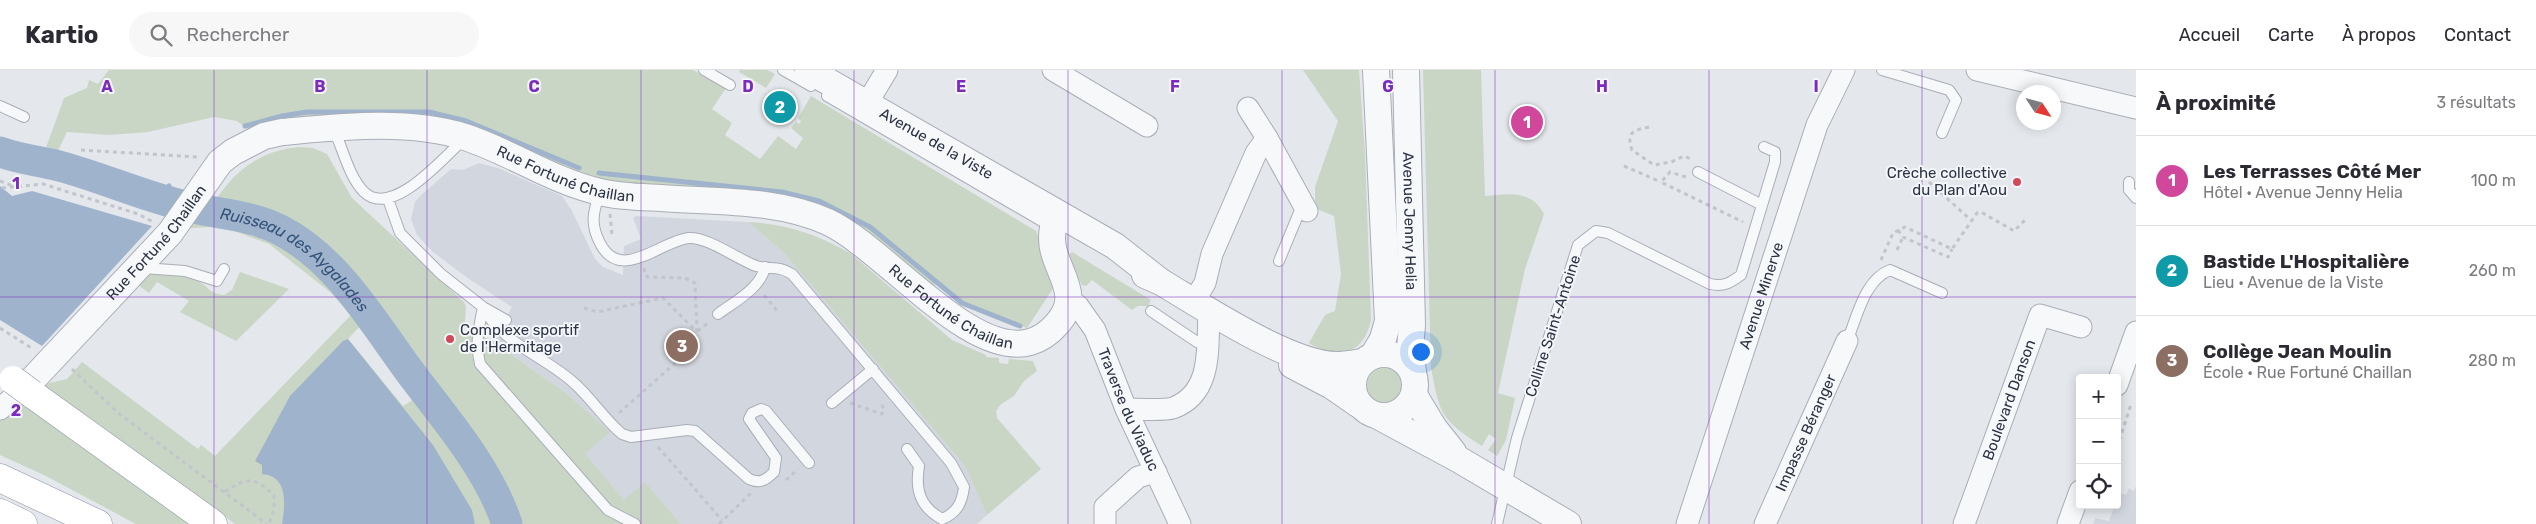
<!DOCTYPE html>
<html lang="fr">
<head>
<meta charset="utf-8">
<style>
	:root { --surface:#fff; --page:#f7f7f7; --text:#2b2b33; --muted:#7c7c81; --line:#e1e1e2; --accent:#db2777 }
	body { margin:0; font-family:Rubik,sans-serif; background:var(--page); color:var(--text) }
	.controls { position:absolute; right:15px; bottom:15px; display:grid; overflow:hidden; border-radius:5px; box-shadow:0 2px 12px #0003 }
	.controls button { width:45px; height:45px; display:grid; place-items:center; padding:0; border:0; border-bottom:1px solid var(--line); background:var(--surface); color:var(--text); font:25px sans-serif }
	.compass { position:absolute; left:2016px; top:15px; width:45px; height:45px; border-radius:50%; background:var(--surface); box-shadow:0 2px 12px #0003; rotate:126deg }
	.you { position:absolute; left:1420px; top:281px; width:18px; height:18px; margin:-12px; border:4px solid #fff; border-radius:50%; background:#1a73e8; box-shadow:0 0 0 8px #1a73e833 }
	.badge { display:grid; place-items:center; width:32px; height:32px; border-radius:50%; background:var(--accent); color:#fff; font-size:16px; font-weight:700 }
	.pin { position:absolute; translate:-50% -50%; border:2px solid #fff; box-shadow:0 1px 5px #0006 }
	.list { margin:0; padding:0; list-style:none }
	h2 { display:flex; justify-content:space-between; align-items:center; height:65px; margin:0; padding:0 20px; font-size:21px }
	h2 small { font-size:16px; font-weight:400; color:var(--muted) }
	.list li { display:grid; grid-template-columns:32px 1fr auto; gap:15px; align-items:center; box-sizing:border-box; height:90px; padding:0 20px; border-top:1px solid var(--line) }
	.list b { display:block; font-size:19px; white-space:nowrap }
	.list p { margin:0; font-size:16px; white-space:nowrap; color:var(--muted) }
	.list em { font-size:16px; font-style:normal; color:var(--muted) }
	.icon { flex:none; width:28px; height:28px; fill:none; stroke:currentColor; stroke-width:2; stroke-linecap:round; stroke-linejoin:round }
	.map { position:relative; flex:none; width:2136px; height:454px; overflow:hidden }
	header { display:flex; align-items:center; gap:30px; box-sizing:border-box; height:70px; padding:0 25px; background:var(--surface); border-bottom:1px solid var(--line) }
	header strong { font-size:24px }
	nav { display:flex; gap:28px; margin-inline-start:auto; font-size:18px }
	.search { width:350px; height:45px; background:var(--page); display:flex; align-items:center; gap:12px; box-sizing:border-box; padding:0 18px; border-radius:28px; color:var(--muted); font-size:19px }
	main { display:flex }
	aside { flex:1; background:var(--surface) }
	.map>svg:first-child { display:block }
	.built { fill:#d2d6de }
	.green { fill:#c9d6c5 }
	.water { fill:#9fb4cc }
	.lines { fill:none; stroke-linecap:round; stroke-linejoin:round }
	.stream { stroke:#9fb4cc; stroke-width:5 }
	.river { stroke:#9fb4cc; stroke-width:31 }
	.service-casing { stroke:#a9aeb7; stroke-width:12 }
	.minor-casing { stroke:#a9aeb7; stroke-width:23 }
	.tertiary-casing { stroke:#a9aeb7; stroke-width:28 }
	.motorway-casing { stroke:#8b94a3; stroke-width:29 }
	.path { stroke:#c2c5cb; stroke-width:3; stroke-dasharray:4 4; stroke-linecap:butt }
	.service { stroke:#f7f8fa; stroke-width:10 }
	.minor { stroke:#f7f8fa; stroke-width:21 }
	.tertiary { stroke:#f7f8fa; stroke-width:26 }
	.motorway { stroke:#fff; stroke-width:28 }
	.motorway-bridge-casing { stroke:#8b94a3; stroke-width:29; stroke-linecap:butt }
	.motorway-bridge { stroke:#fff; stroke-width:28 }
	.grid { fill:none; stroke:#7b2cbf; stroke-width:1; stroke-opacity:0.55 }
	.poi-dot { fill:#d1495b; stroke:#f4f6f9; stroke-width:2 }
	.labels { text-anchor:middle; stroke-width:4; stroke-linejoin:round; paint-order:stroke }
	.street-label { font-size:15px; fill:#2b3445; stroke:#f4f6f9 }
	.poi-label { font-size:15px; fill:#2b3445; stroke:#f4f6f9; text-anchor:end }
	.water-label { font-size:16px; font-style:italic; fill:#34527a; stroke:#f4f6f9 }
	.grid-label { font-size:16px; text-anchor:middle; font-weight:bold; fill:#7b2cbf; stroke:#f4f6f9; stroke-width:4; stroke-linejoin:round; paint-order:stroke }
</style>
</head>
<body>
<header>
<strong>Kartio</strong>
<div class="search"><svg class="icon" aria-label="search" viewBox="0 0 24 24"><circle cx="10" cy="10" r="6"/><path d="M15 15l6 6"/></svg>Rechercher</div>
<nav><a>Accueil</a><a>Carte</a><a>À propos</a><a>Contact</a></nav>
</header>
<main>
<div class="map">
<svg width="2136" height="454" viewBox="0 0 2136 454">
	<rect width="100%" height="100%" fill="#e4e7ec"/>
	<!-- built -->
	<path class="built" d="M479 93 498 98 562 126 572 141 595 189 603 197 623 205 624 176 641 169 633 148 636 146 748 152 784 183 965 396 987 445 977 454H681L645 413 625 431 584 384 609 362 566 323 493 272 512 237 466 207 432 181 417 165 411 149 415 132 420 126 451 99 463 100Z
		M2136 416V454H2093L2095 448 2109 451 2115 435H2117L2120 423 2126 425 2129 418 2134 421Z"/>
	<!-- green -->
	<path class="green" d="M109 0H693L726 18 712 39 732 53 725 65 760 89 778 66 796 79 803 68 791 58 796 52 799 54 801 51 798 48 811 26 1036 161 1056 214 1027 258C995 246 965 237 938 214L931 216 856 155 595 110 493 68 252 62 237 51 214 47 148 62 109 65 67 62 55 87 43 86 64 28 87 18 89 10 98 14Z
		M740 0H767L775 4 766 18 739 2Z
		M1303 0H1359L1365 84 1371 249C1365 284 1338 291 1309 273L1325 245 1335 241 1341 204 1334 146 1312 137 1315 130V117L1338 51Z
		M1423 0H1481L1485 126C1508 124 1531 119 1544 144L1525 199 1498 323 1515 328 1506 370 1497 386 1488 380 1496 369 1489 364 1482 376C1441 350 1439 343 1431 297Z
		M300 77 313 78 327 84 352 128 464 232 466 237 464 263H477L493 272 566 323 610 362 585 384 624 430 645 412 681 454H514L503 424 487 395 332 194 307 172 282 155 213 134C234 101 260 80 300 77Z
		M197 148C231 155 270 160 298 182 324 200 341 231 363 253L348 269 403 336 422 324C452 366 482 406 499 454H235L96 352 41 315 67 309 82 292 198 379 201 375 215 386 351 245 330 222 269 174 237 162 212 157 190 158Z
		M748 152C786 154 817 164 850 183L952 270 986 285V287L999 288V293L1008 294 1009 289 1033 291 1037 301 1024 311 1014 326 1000 335 996 341 997 348 1041 399 987 445 965 396 784 183Z
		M1072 182 1151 230 1148 236H1138L1132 240 1092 210 1086 216 1082 215 1066 187Z
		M240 202 289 219 236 271 180 242 189 231 157 212 149 223 138 215 150 204C165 205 183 205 197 211 210 216 206 223 224 225L232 220Z
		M1367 316a18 18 0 1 1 36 0a18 18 0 1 1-36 0Z
		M20 329 194 454H136L44 405 0 385V348Z"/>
	<!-- water -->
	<path class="water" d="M0 116 12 126 32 121 152 156 42 276 0 250Z
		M348 269 433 375 472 440 475 454H282C285 436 289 406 262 404V395L255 391 290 326 343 271Z"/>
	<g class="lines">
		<!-- stream -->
		<path class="stream" d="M245 56 282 46 307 42H429L466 51 579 98
			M599 103 782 122 819 131 870 157 962 233 1020 256
			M156 127 169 116"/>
		<!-- river -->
		<path class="river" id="s1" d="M0 82C19 89 39 91 59 96 101 107 142 126 185 136 216 144 252 145 280 160 337 189 373 252 410 302 445 349 488 397 507 454"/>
		<!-- service casing -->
		<g class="service-casing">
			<path id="service" d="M704 0 730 15
				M783 0 811 16
				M1882 0 1949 20 1956 30 1942 63
				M827 26 1052 157
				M0 36 24 47
				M334 60C343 79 349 107 364 122 392 149 444 87 464 69
				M1698 102 1762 135
				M2129 112V120L2136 128
				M600 122C593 142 590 154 600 173 620 214 662 170 689 168 708 167 737 189 756 196 771 200 778 195 792 204L951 393 964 417C962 433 957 443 942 449 920 437 915 420 919 396L907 379
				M388 129 400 163 441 204 483 237 506 250
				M1279 191 1303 133
				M143 198 185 201 217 211 224 199
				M483 237C501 273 546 287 574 313 592 329 604 349 622 364L631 367 687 360 695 361 749 409C760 414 766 410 774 402L776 388 749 349 752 343 761 339 766 341 809 393
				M483 237C479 257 475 273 480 294L608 440 635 454
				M1151 241 1197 272 1207 274
				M718 244C734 232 761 218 765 197
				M1847 271C1857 248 1864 210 1890 200L1942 223
				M832 333 873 299
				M1497 454 1517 368 1578 175 1596 161 1608 163 1710 214C1724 217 1730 213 1741 205L1775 92V82L1764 77"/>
		</g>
		<!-- minor casing -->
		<g class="minor-casing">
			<g id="minor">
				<path d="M1053 0 1147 56"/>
				<path d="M1977 0 2136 38"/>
				<path d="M866 35 887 0"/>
				<path d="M1248 38 1267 68"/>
				<path id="s2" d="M1070 231 1078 236 1095 260 1126 339 1180 454"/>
				<path d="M1194 231 1205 213 1212 184 1256 83 1267 68 1307 141"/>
				<path d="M2117 315 2136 262"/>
				<path d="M0 339 15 326"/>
				<path d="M1126 339C1138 339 1163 341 1173 338 1214 323 1207 275 1209 240"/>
				<path d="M1105 454V437L1138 407 1156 402"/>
				<path id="s3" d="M1687 454 1817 55 1844 0"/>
				<path id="s4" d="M1765 454 1847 271"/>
				<path id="s5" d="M1964 454 2040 245 2081 257"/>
				<path d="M2068 454 2080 421"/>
			</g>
		</g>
		<!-- tertiary casing -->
		<g class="tertiary-casing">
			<g id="tertiary">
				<path id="s6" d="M808 0 1115 176 1161 212"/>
				<path id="s7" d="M1406 0 1412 255 1410 279 1413 302"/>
				<path d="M1145 205 1161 212C1202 236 1290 295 1337 295 1345 295 1355 293 1363 292"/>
				<circle cx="1384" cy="315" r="31"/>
				<path d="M1373 286 1383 269 1388 251 1376 0"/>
				<path d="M1292 295 1332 316 1358 334"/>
				<path id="s8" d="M33 309 170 163 220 92 233 82 264 66 282 62C339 57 409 49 465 67 511 82 552 111 600 122 620 127 641 127 661 128 716 132 777 129 828 152 884 178 970 289 1030 272 1041 269 1050 262 1057 254 1088 220 1045 196 1053 158"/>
				<path d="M1414 325 1434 358 1453 382"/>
				<path d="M1378 346 1458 389 1568 454"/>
			</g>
		</g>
		<!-- motorway casing -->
		<g class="motorway-casing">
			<path id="motorway" d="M32 324 213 454
				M0 408 98 454
				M0 443 23 454"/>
		</g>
		<!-- path -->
		<path class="path" d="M1649 57C1637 60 1625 60 1632 80L1654 95 1671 92 1684 86 1693 90
			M81 80 198 87
			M1624 96 1661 112
			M1686 107 1670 102 1661 112 1743 152
			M0 111 13 116
			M1929 112 1972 151
			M2 118 43 114 138 144 153 152
			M610 144 612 165
			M1898 160 1903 167 1948 187 1952 179
			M1897 180 1903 167
			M1881 190 1893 163 1905 157 1952 179 1977 143 1981 142 2014 161 2025 150
			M644 198 645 205 648 207 685 208 695 213 697 261
			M764 225 779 243
			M584 238 597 242 663 228 697 262
			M0 258 33 279
			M687 282 696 270 697 262 709 252
			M72 299 118 343 267 454
			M850 333 882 344 884 339 880 331
			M619 343 682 287
			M658 377 722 450
			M2117 378 2131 334
			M786 410 798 399
			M225 422C246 407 256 406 274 426V439L269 454
			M719 454 751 423"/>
		<!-- service -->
		<use href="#service" class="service"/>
		<!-- minor -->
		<use href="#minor" class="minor"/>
		<!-- tertiary -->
		<use href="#tertiary" class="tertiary"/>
		<!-- motorway -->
		<use href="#motorway" class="motorway"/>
		<!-- motorway-bridge casing -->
		<g class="motorway-bridge-casing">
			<path id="motorway-bridge" d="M13 310 32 324"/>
		</g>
		<!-- motorway-bridge -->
		<use href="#motorway-bridge" class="motorway-bridge"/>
	</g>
	<!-- grid -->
	<path class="grid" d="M214 0V454M427 0V454M641 0V454M854 0V454M1068 0V454M1282 0V454M1495 0V454M1709 0V454M1922 0V454M0 227H2136"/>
	<!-- markers -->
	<g class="poi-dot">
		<circle cx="2017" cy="112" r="5"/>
		<circle cx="450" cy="269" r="5"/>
	</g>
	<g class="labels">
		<!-- street labels -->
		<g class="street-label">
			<text dy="5" stroke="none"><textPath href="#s6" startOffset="148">Avenue de la Viste</textPath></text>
			<text dy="5" stroke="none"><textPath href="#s8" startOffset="649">Rue Fortuné Chaillan</textPath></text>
			<text dy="5" stroke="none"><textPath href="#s7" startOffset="151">Avenue Jenny Helia</textPath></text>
			<text dy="5" stroke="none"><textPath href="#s8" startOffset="184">Rue Fortuné Chaillan</textPath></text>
			<text dy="5" stroke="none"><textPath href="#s3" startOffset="240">Avenue Minerve</textPath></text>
			<text dy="5" stroke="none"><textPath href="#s8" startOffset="1069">Rue Fortuné Chaillan</textPath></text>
			<text transform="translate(1553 256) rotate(-72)" y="5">Colline Saint-Antoine</text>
			<text dy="5" stroke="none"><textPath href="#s5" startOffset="132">Boulevard Danson</textPath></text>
			<text dy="5" stroke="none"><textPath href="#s2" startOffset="125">Traverse du Viaduc</textPath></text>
			<text dy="5" stroke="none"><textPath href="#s4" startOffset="100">Impasse Béranger</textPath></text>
		</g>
		<!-- poi labels -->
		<g class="poi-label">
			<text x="2007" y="108">Crèche collective<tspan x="2007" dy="17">du Plan d'Aou</tspan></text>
			<text x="460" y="265" text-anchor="start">Complexe sportif<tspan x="460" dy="17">de l'Hermitage</tspan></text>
		</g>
		<!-- water labels -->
		<g class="water-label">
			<text dy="6" stroke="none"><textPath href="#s1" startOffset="319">Ruisseau des Aygalades</textPath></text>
		</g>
	</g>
	<g class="grid-label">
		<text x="107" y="22">A</text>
		<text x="320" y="22">B</text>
		<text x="534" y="22">C</text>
		<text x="748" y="22">D</text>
		<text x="961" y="22">E</text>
		<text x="1175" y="22">F</text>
		<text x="1388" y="22">G</text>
		<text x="1602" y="22">H</text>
		<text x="1816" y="22">I</text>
		<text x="16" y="119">1</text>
		<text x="16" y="346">2</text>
	</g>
</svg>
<div class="controls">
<button>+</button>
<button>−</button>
<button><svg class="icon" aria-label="locate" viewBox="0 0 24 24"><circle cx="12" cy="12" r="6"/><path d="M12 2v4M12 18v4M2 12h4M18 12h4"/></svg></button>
</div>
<svg class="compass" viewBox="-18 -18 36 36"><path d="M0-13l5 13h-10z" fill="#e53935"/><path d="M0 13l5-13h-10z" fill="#7c7c81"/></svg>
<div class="you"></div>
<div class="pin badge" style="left:1527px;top:52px;background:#d1479c">1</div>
<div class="pin badge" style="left:780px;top:37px;background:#0f9aa8">2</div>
<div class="pin badge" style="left:682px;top:276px;background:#8d6e63">3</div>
</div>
<aside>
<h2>À proximité<small>3 résultats</small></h2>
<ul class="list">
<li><span class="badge" style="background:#d1479c">1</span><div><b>Les Terrasses Côté Mer</b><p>Hôtel · Avenue Jenny Helia</p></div><em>100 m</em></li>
<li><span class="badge" style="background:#0f9aa8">2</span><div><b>Bastide L'Hospitalière</b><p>Lieu · Avenue de la Viste</p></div><em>260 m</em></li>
<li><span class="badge" style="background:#8d6e63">3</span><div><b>Collège Jean Moulin</b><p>École · Rue Fortuné Chaillan</p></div><em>280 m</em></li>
</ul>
</aside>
</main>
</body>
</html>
